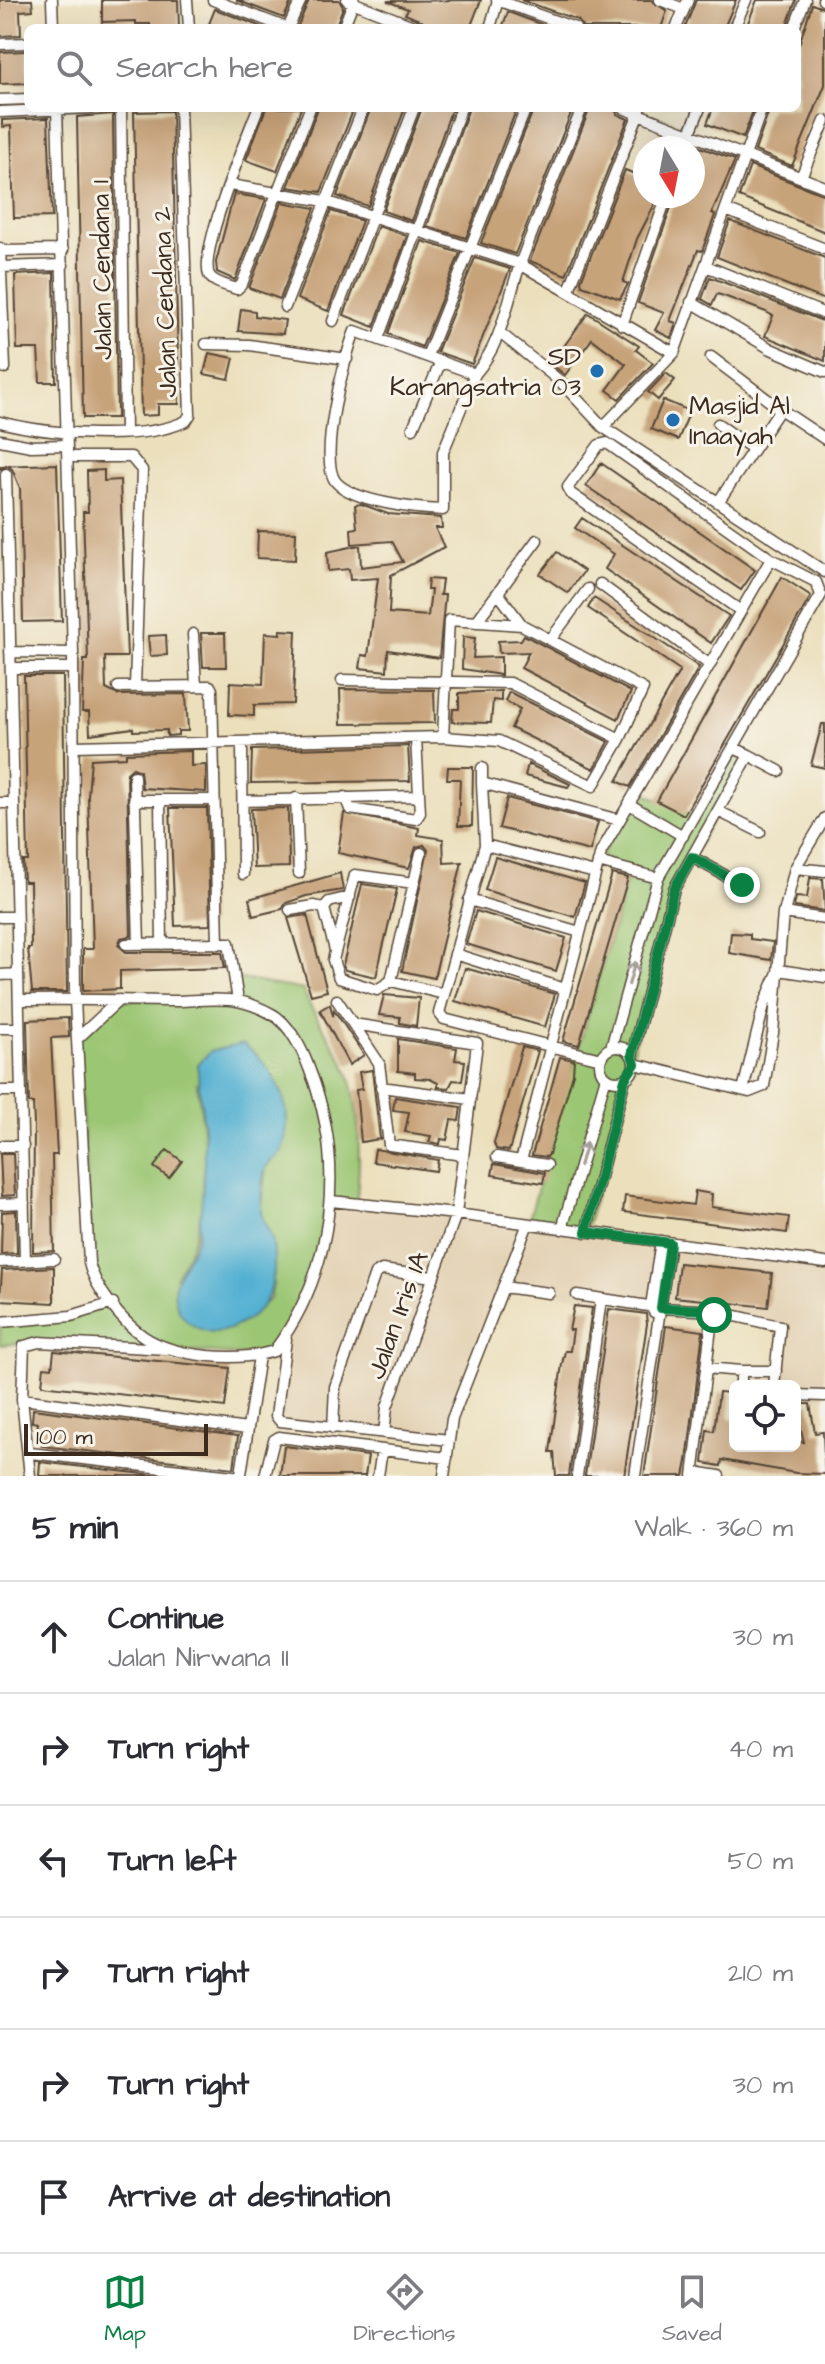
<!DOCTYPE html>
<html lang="en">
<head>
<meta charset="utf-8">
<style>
	:root { --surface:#fff; --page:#f2f2f3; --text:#2b2b33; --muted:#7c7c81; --line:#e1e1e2; --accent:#0b8043 }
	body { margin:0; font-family:"Architects Daughter",sans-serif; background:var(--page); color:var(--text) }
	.controls { position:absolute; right:24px; bottom:24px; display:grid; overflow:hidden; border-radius:12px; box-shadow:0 8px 32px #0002 }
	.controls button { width:72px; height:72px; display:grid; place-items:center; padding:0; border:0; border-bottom:2px solid var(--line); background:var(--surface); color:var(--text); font:40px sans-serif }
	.compass { position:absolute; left:633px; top:136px; width:72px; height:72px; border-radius:50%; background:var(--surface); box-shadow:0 8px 32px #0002; rotate:170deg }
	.scale { position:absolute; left:24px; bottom:20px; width:184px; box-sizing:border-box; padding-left:8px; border:4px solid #3b2a1e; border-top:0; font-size:22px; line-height:28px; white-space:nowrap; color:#3b2a1e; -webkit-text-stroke:6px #f7f3e8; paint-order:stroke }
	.stop { position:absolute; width:24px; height:24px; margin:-18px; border:6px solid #0b8043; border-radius:50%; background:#fff }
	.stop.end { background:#0b8043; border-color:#fff; box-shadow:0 2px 8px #0008 }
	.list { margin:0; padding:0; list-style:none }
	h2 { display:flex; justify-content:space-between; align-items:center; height:104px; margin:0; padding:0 32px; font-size:34px }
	h2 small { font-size:26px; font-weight:400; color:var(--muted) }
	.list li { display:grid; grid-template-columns:52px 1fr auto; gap:24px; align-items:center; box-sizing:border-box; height:112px; padding:0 32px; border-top:2px solid var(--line) }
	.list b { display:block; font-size:30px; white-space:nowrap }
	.list p { margin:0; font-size:26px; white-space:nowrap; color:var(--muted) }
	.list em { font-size:26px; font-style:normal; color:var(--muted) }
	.icon { flex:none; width:44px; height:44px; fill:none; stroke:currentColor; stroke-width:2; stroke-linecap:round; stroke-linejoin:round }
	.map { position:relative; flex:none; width:825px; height:1476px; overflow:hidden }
	.search { position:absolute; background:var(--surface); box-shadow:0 8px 32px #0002; left:24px; right:24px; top:24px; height:88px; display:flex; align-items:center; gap:20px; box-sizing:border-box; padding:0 28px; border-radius:12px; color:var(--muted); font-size:30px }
	.sheet { height:776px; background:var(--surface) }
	nav { display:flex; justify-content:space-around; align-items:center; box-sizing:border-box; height:112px; border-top:2px solid var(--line); background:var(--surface); font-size:22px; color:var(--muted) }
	nav a { display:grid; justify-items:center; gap:4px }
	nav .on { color:var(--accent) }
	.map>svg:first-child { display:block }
	.built { fill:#e3d2b4 }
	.green { fill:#9bc673; stroke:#6b7848; stroke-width:2; fill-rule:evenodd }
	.water { fill:#53b0d2; stroke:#476d78; stroke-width:2 }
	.building { fill:#c7a37a }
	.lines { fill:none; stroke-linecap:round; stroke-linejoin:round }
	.street-casing { stroke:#554536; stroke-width:13 }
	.street { stroke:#fff; stroke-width:10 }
	.oneway { stroke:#a79f9a }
	.route { stroke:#0b8043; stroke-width:10 }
	.poi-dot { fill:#1f6fb2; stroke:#f7f3e8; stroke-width:3 }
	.labels { text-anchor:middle; stroke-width:6; stroke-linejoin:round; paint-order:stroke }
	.street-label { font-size:26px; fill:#3b2a1e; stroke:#f7f3e8 }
	.poi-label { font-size:26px; fill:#3b2a1e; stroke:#f7f3e8; text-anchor:end }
</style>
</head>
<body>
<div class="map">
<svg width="825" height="1476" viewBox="0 0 825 1476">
	<rect width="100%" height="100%" fill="#f7f3e8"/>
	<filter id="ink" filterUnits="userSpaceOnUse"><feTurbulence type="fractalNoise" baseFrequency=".0125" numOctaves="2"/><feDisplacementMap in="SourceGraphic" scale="16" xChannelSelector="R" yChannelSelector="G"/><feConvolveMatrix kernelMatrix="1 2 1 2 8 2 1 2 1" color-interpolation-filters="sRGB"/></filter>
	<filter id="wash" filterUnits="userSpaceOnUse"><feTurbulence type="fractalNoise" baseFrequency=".006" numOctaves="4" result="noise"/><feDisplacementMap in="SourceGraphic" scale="32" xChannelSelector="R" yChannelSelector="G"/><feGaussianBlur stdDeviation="1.8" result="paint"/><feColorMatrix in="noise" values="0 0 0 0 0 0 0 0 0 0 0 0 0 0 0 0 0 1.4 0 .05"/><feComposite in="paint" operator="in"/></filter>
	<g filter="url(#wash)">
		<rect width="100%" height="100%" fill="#ebdfbc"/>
		<!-- built -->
		<path class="built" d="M331 1201 661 1241 651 1306 503 1287 449 1440 278 1419 286 1335Z
			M670 1243 825 1263V1396L795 1395V1386H774L781 1328 661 1308Z"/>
		<!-- green -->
		<path class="green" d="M734 748 749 755 674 889 632 1054 635 1064 625 1079 586 1232 527 1226 630 871 598 862 638 789 694 817Z
			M236 978 303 990C313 1016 330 1037 343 1061 361 1093 361 1168 356 1204L331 1201 325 1237 286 1335 259 1356 40 1342 0 1345V1321L71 1316 112 1303 93 1279 77 1039 119 1000 238 1001ZM197 1085 266 1166 260 1214 273 1242V1285L270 1299 232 1328 175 1277C213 1220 208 1150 197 1085Z"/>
		<!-- water -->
		<path class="water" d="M243 1044C276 1068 297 1108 282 1150 279 1157 269 1161 266 1168 262 1178 261 1198 261 1210 261 1222 272 1232 273 1244 278 1286 269 1315 226 1330 207 1337 184 1324 177 1306 166 1276 193 1260 198 1233 203 1199 205 1165 204 1130 203 1107 197 1087 198 1064L211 1051Z"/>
		<g id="blocks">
			<!-- building -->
			<path class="building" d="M0 0H32L33 10 20 11 21 35 0 36Z
				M102 0H178L179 28H150V24H136V21L102 22Z
				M236 0H292L284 18Z
				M309 0H339L343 7 335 28H297Z
				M481 0 470 28H426L422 21 405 14 408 9 387 1Z
				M521 0H651L667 11 661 28H583L578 20Z
				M696 0H736L724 28H685Z
				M757 0H796L786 28H746Z
				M812 4 825 9V85L792 166 755 151 770 108H797V51Z
				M215 9 264 28H220L209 24Z
				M508 12 551 28H502Z
				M28 51V83L0 84V52Z
				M266 108H301L277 171 246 160Z
				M318 108H354L321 192 288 187Z
				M371 108H405L368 206 337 196Z
				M422 108H452L412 221 383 211Z
				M469 108H517L466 238 427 226Z
				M534 108H573L515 254 481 243Z
				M590 108H615L617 114 628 119 566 275 530 261Z
				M713 108H754L743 138 707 124Z
				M172 111 179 404H158V415L141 416 134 112Z
				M113 114 117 418H83L77 117Z
				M48 118 52 217 14 218 11 126 2 127V120Z
				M697 146 735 160 712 213 715 215 702 251 698 250 670 321 676 323 671 338 655 330 664 313 638 303 675 196H693V157Z
				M750 166 825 195V232L739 197Z
				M625 170 645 178V196H659L637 239 623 282 628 284 620 299 582 285 581 281Z
				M234 194 266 199 235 280 217 272 216 262Z
				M282 202 315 208 280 299 249 288Z
				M331 211 362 221 328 311 297 299Z
				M730 221 825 258V300L717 257Z
				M378 226 407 236 374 327 344 315Z
				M422 241 460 253 422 347 388 334Z
				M475 258 510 269 472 364 437 352Z
				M54 273 56 382H40L38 349H17L15 275Z
				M710 277 825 322V361L765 336 773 316 766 312 724 296 717 294 712 305 702 299Z
				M241 309 255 311V316L285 320 283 334 238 331Z
				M588 313 639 346 636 350 653 363 619 399 607 390 626 364 592 339 565 375 551 364Z
				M209 353 234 358 229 379 204 374Z
				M666 373 675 380 658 400 648 392Z
				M663 400 690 411 678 440 651 429Z
				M601 463 755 570 741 590 586 486Z
				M57 464 62 621 23 622 20 488 12 469 7 466 0 469V466Z
				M104 470V481L120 480 127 657H105L106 689 118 695 186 694 188 731H178V735L167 736V730L133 731V728L90 734 89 712H82L84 660H88L83 512H88L87 471Z
				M361 504 388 514 441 518 442 528H435L444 547 391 575 389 613 428 616 431 590H427L428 579 442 580 440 595H445L439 658 388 650 387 671 360 668 362 655 368 656 378 578 350 580 349 569 328 571 327 552 360 545 361 567 403 562 392 541 352 544 351 529 357 528 355 505Z
				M582 518 729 616 711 643 605 569 614 554 575 528Z
				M258 531 296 532 295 560 257 558Z
				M557 552 584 571 568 593 540 574Z
				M782 577 811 596 684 815 657 801Z
				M594 598 699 667 630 787 617 781 680 670 588 608Z
				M280 630 296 631 293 704 254 705V716L229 715 230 682 263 684 265 633 280 634Z
				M201 633H225L226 667H203Z
				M166 635 167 655 150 656 148 636Z
				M524 635 631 692 618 719 521 668 529 652 499 653 498 641 521 640Z
				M463 637 475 638 473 658 501 657V675L462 669Z
				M24 676H63L67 992H32L28 948H31L30 882H24L23 861H28Z
				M340 689 434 690 435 723 341 724Z
				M501 691V701L493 700 491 723 452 722 453 709H459V693Z
				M509 692 609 742 594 769 511 728 520 709 505 701Z
				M822 724H825V768L811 765Z
				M408 746 410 781 251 783 252 750Z
				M191 751V766L206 765V792L142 788 140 771 133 768 127 773 131 936 121 938 118 945 126 952H222L225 968 120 971V989L83 991V949H93L88 796 91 759 126 757V753Z
				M528 764 570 784 568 787 525 776Z
				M448 767H473L472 826H458L460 779H447Z
				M507 798 598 822 590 851 499 828Z
				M170 808H207L210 925 175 926Z
				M288 808 289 867 254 868 251 809Z
				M344 813 419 828 418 835 443 839 444 863 462 862 434 978 402 971 428 850 424 845 416 847 409 868 338 853Z
				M495 857 585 883 575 917 485 890Z
				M340 873 343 890 306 896 286 903 282 909 253 916 249 899Z
				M612 874 628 878 579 1045 563 1041Z
				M810 878 823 879 825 911 794 907 796 897 807 898Z
				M362 884 397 889 376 977 345 970 343 965Z
				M476 911 566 938 556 971 466 944Z
				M307 915 327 991 311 995 288 918Z
				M731 933 750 934V939L773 942 771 960 729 953Z
				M465 968 555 994 545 1027 455 1001Z
				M384 995 419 998 416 1026 400 1023V1017L379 1015Z
				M330 1004 333 1016 334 1010 364 1055 349 1065 320 1010Z
				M68 1018 69 1037 51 1038 57 1155H52L54 1251 33 1252 34 1125 33 1103H29L27 1020Z
				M398 1039 457 1048 455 1060 465 1061 462 1081 453 1080 449 1088 438 1087V1083L430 1079 415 1078V1073L398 1071Z
				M522 1047 538 1051 509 1151 496 1149 494 1143Z
				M560 1057 574 1060 573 1074 549 1154 547 1157 532 1155Z
				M372 1070 380 1139 361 1142 356 1090 362 1089 359 1072Z
				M395 1097 461 1107 459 1121 451 1120 447 1140 441 1139 440 1144 429 1142 431 1136 405 1132 409 1112 393 1110Z
				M375 1149 438 1160 436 1171 373 1162Z
				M167 1150 182 1161 169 1178 154 1167Z
				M0 1154H13L15 1195 2 1196Z
				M494 1164 545 1173 543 1183 492 1175Z
				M695 1191 712 1194 711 1207 789 1217 787 1233 623 1212 625 1196 693 1205Z
				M16 1211 17 1253 1 1254 2 1212Z
				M679 1263 772 1273 768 1307 675 1297Z
				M54 1267V1303L0 1300 2 1270Z
				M574 1306 592 1308 569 1476H556L554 1452H550L562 1364 565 1351H570L573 1330H569Z
				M609 1309 646 1314 647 1324 624 1476H585Z
				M666 1326 703 1331 687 1461 684 1476H644Z
				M54 1351 230 1368 225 1407 42 1385 44 1367 52 1368Z
				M719 1392 731 1393 729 1418 735 1419V1446H795V1441L804 1442 795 1404H810L815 1433 823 1432 825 1474 796 1473 722 1460 721 1466 703 1463 707 1430 714 1431Z
				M33 1409 238 1436 234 1468 42 1446 43 1441 36 1440 38 1423 32 1422Z
				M284 1446 368 1456 365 1476H280Z
				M40 1462 162 1476H39Z"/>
		</g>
	</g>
	<g filter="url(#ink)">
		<use href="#blocks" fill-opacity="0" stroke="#554536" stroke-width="2"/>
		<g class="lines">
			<!-- street casing -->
			<g class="street-casing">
				<path id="street" d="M52 0 53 28
					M187 0 189 28
					M213 0 287 28
					M347 0 418 28
					M497 0 575 28
					M660 0 684 9
					M823 0 825 1
					M288 28 301 0
					M343 28 354 0
					M490 28 498 0
					M676 28 688 0
					M734 28 746 0
					M794 28 805 0
					M0 44 28 43
					M0 100 28 99
					M121 108 125 432
					M258 108C247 137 199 250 209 275 213 283 229 286 237 289L242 284 310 108
					M623 108 825 187
					M0 112 91 108
					M684 148 700 108
					M801 177 825 121
					M230 185 325 201 520 264 674 353
					M726 210 825 249
					M0 248 5 368
					M0 251 63 250
					M706 266 825 314
					M1 267 63 265
					M569 290 640 110
					M691 302 771 349 825 372
					M285 307 363 108
					M333 321 414 108
					M622 325 667 196
					M500 333 561 382 603 427 825 572
					M378 339 461 108
					M206 344 249 345 347 359
					M427 356 526 108
					M711 357 780 409 719 501
					M475 374 443 452V510C417 509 354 502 336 482 317 460 345 356 355 331L475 374C504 341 507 299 522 259 541 209 562 158 582 108
					M780 409 825 439
					M0 422C46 434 143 442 186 421L190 415 180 108
					M718 424 753 449
					M603 427 674 353 762 108
					M413 428 441 361
					M0 440 31 446 66 445
					M68 457H131L142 470 135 687
					M6 474 25 1260
					M600 584 710 665
					M498 593 522 625
					M476 622 537 540
					M193 634 196 686
					M551 639 588 589
					M10 652 73 653
					M11 668H73
					M342 680 510 683 620 739
					M118 687 210 686 212 690 218 944
					M242 744 243 874
					M75 746 443 737 499 741 593 786 620 739 643 689 522 625 449 620 443 737
					M749 755 779 771
					M482 768V783L619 820
					M134 776 139 944
					M482 783 485 845 439 1013 444 1019 601 1059
					M345 797 350 809 416 819 420 813 416 738
					M296 798 299 873
					M134 800H214
					M160 800 162 944
					M243 801 417 796
					M0 803H14
					M629 804 683 836
					M718 811 760 832
					M485 845 595 873
					M421 853 391 981 444 994
					M692 857 742 885
					M598 862 658 878
					M795 868 825 871
					M469 900 580 932
					M785 909 795 868 825 818
					M290 910 314 906 324 908
					M0 917H16
					M126 944 229 943 238 1001
					M335 950 324 908 329 902 350 897
					M455 954 565 989
					M0 975 18 974
					M391 981 377 990 339 978 333 960 355 875 414 883
					M19 1000C70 999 120 1000 171 1001 192 1001 217 997 238 1001 248 1003 263 1009 272 1014 289 1023 303 1051 309 1068 346 1161 335 1270 274 1351 239 1362 175 1358 143 1336 121 1321 95 1288 89 1263L76 1021 75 999 73 653 57 108
					M337 1000 379 1063 389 1145 463 1155
					M353 1024 477 1043 456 1214 387 1407 384 1433
					M0 1028H19
					M77 1039 119 1000
					M600 1064a17 17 0 1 1 34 0a17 17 0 1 1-34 0Z
					M611 1048 658 878 821 595 816 582 771 559 607 443 599 445 568 487 570 493 741 611
					M632 1055 674 889 749 755 734 748
					M635 1064 749 1092 764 1086 773 1033 783 913 825 919
					M381 1087 470 1099
					M743 1090 764 1005 779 970 825 977
					M0 1091H21
					M0 1146H23
					M497 1157 521 1161
					M547 1165 521 1161 601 852 771 559
					M331 1201 456 1214 825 1263
					M0 1204 24 1203
					M562 1229 606 1077
					M586 1232 625 1079
					M0 1262 54 1259
					M503 1287 549 1293
					M577 1295 661 1308 713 1311 693 1476
					M654 1312 651 1306 661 1241
					M713 1312C738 1315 758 1322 780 1326L774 1386
					M0 1322 71 1316 113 1303
					M286 1339 276 1416 280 1421 449 1440
					M706 1368 741 1371V1386
					M741 1371H776
					M795 1395 825 1396
					M22 1399 247 1429
					M333 1428 335 1387 375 1274 382 1270 433 1277
					M30 1453 233 1476
					M694 1472 719 1476
					M30 1476 22 1399 24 1346 39 1342 166 1349
					M237 1476 241 1474 259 1356
					M265 1476 274 1440 279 1437 447 1458
					M378 1476 382 1450
					M444 1476 452 1419 527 1226
					M577 1476 601 1299
					M635 1476 670 1243"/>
			</g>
			<!-- street -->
			<use href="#street" class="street"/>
		</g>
		<!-- one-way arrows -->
		<defs><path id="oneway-shaft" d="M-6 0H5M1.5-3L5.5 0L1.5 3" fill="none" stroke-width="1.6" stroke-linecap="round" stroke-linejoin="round" transform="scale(2)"/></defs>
		<g class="oneway">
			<use href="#oneway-shaft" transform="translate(632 973) rotate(-74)"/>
			<use href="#oneway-shaft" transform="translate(583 1154) rotate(-74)"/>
		</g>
	</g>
	<g class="lines" filter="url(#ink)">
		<!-- route -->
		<path class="route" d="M714 1315 711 1310 661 1308 670 1243 586 1232 625 1079 635 1064 632 1055 674 889 692 857 742 885"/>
	</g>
	<!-- markers -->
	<g class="poi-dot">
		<circle cx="597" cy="371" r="8"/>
		<circle cx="673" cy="420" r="8"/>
	</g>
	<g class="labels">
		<!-- street labels -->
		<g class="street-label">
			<text transform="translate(101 270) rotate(-91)" y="9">Jalan Cendana 1</text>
			<text transform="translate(164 302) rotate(-92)" y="9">Jalan Cendana 2</text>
			<text transform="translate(397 1315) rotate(-70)" y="9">Jalan Iris 1A</text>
		</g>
		<!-- poi labels -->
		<g class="poi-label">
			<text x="581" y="365">SD<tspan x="581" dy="30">Karangsatria 03</tspan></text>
			<text x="689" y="414" text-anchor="start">Masjid Al<tspan x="689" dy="30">Inaayah</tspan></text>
		</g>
	</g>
</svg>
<div class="controls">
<button><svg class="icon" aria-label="locate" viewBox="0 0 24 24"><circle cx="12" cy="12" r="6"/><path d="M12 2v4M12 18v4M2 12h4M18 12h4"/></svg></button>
</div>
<svg class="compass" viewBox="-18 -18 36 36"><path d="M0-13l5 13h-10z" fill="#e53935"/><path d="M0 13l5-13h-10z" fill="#7c7c81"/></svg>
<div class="scale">100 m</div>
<div class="stop" style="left:714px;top:1315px"></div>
<div class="stop end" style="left:742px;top:885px"></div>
<div class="search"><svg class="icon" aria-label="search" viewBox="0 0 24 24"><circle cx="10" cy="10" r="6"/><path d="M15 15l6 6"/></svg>Search here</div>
</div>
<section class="sheet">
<h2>5 min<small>Walk · 360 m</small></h2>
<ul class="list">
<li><svg class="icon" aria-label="ahead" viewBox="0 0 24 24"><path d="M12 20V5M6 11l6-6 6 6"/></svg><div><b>Continue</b><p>Jalan Nirwana II</p></div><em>30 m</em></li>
<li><svg class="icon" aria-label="right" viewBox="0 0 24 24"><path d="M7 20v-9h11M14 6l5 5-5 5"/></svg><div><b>Turn right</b></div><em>40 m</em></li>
<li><svg class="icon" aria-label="left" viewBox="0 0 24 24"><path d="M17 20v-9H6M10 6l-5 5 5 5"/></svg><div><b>Turn left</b></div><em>50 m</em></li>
<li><svg class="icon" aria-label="right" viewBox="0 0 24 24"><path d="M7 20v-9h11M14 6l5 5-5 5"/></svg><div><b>Turn right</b></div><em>210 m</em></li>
<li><svg class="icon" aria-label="right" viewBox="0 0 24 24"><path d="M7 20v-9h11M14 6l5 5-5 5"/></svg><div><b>Turn right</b></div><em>30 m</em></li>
<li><svg class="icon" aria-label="arrive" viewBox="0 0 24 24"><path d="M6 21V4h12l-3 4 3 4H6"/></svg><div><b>Arrive at destination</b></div></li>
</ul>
</section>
<nav>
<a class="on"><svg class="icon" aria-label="map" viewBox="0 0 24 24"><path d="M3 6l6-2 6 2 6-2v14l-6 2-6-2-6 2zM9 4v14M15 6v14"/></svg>Map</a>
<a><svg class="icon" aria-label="directions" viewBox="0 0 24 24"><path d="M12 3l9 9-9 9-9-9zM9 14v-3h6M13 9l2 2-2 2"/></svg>Directions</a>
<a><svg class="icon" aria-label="saved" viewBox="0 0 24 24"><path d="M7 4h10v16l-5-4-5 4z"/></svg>Saved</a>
</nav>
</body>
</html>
